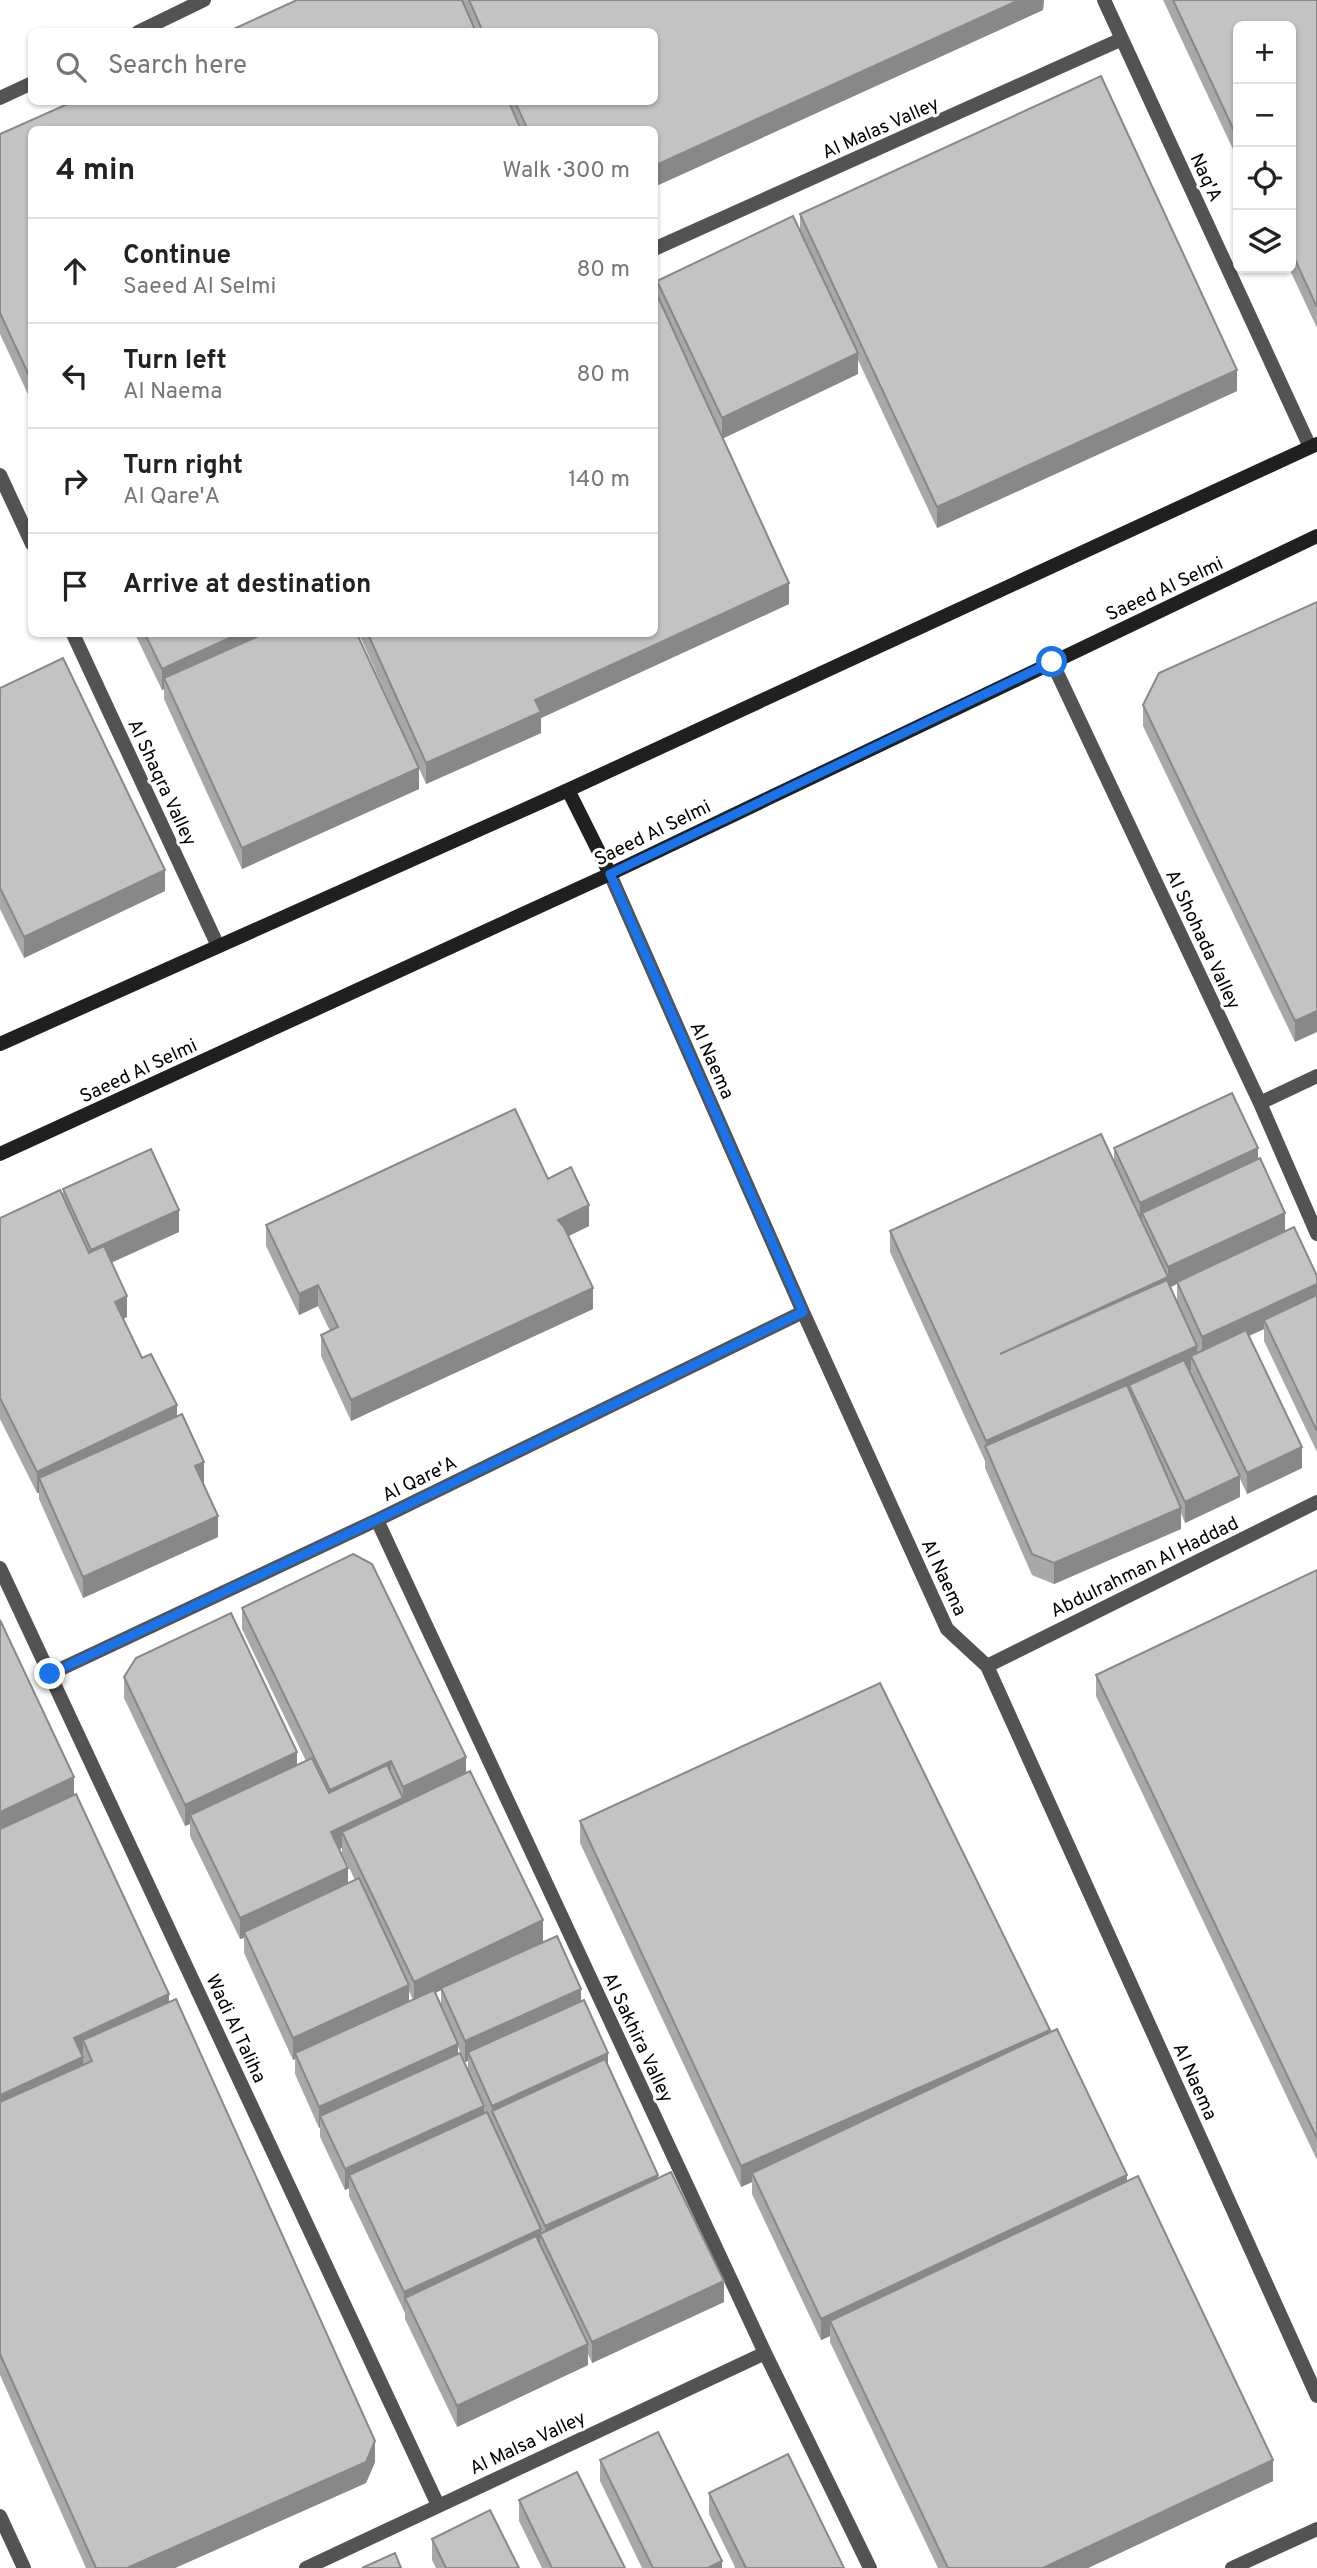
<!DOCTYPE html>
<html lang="en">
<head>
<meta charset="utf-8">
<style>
	:root { --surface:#fff; --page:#f2f2f2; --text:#222; --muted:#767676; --line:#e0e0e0 }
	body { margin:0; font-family:Overpass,sans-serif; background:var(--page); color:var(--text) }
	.controls { position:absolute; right:21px; top:21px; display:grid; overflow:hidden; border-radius:10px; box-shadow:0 2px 5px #0004 }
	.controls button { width:63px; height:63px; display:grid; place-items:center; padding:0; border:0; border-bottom:2px solid var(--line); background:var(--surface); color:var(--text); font:35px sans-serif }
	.stop { position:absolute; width:21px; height:21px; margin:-16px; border:5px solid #1a73e8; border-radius:50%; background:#fff }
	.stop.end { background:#1a73e8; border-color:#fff; box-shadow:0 2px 7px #0008 }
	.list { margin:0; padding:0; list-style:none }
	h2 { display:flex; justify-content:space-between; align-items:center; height:91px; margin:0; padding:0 28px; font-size:30px }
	h2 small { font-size:23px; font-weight:400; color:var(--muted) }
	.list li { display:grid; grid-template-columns:46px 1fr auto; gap:21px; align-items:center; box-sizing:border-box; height:105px; padding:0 28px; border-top:2px solid var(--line) }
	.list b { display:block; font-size:26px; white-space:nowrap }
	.list p { margin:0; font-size:23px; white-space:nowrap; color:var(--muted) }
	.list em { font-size:23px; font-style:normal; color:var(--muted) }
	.icon { flex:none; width:38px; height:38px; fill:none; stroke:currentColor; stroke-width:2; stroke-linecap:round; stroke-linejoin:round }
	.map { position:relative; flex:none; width:1317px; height:2568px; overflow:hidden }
	.search { position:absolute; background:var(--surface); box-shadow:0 2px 5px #0004; left:28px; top:28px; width:630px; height:77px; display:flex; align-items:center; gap:18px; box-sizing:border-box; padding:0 24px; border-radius:10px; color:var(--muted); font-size:26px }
	.panel { position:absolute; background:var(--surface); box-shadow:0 2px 5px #0004; left:28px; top:126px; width:630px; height:511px; border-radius:10px }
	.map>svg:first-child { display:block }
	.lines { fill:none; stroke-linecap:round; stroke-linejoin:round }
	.street { stroke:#535353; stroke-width:14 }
	.secondary { stroke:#202020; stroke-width:14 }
	.wall { fill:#a8a8a8; fill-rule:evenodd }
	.shaded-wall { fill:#888 }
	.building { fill:#c3c3c3; stroke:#888; stroke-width:2 }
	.route { stroke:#1a73e8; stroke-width:9 }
	.labels { text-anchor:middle; stroke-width:6; stroke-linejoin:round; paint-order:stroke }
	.street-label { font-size:19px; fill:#000; stroke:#fff }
</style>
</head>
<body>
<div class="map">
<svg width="1317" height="2568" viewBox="0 0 1317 2568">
	<rect width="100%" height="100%" fill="#fff"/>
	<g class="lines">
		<!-- street -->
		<path class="street" d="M1104 0 1310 447
			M138 32 204 0
			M0 98 32 83
			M654 249 1122 39
			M0 475 32 544
			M73 634 218 946
			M1052 662 1260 1103 1317 1234
			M610 874 803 1312 947 1629 987 1666 1317 2396
			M1260 1103 1317 1076
			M377 1520 765 2353 870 2568
			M0 1568 438 2505
			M987 1666 1317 1502
			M50 1674 377 1520 803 1312
			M0 2516 24 2568
			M306 2568 765 2353
			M1232 2568 1317 2529"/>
		<!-- secondary -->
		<path class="secondary" d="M568 790 610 874
			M0 1044 568 790 1317 444
			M0 1154 610 874 1317 536"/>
	</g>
	<!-- wall -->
	<path class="wall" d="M297 0H1044L1043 10 654 187V130H32V403L0 334V134L72 102H654V32H227Z
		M1163 0H1317V328L1289 268H1291V26H1238V160Z
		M800 214 1237 391 937 528 858 360V374L723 438 789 604 541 718V733L426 784 359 634H654L657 281 800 231Z
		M1317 602 1295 1042 1143 726V705Z
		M135 634H357L419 789 242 869 164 699V689L162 690Z
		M0 688 165 891 24 958 0 909Z
		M1114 1148 1258 1159 1285 1231 1317 1276V1452L1264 1341V1329L1248 1336 1302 1468 1247 1494 1240 1479V1497L1185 1523 1181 1513V1529L1054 1584 1032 1575 985 1468V1461L890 1252V1231L1114 1162ZM1177 1284V1302L1170 1288Z
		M548 1179 589 1226 569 1236 593 1309 351 1421 321 1356V1335L330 1331 318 1306 299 1315 266 1246V1225Z
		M63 1189 179 1232 111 1262 127 1317 123 1319 142 1358 177 1416 204 1483 218 1537 83 1598 39 1499V1493H37L0 1419V1218L63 1198Z
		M1317 1570V2160L1096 1696V1675Z
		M242 1608 466 1772 543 1942 504 1960 581 2001 608 2065 658 2178 724 2302 592 2363 588 2354V2365L457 2427 405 2319V2313L349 2196V2188L345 2190 320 2137V2127L319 2128 295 2074V2059L293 2060 244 1953V1938L240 1939 190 1836V1824L185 1826 124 1698V1677L297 1764 306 1761 242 1629ZM342 1848V1853L355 1880 348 1884 339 1849ZM441 1990V2006L435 1993ZM409 1991 413 2000 409 2002ZM458 2047 465 2062 468 2061V2071L458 2053Z
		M0 1620 74 1795 169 2002 375 2462 366 2483 175 2568H86L0 2375Z
		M580 1821 1050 2032 1127 2181 1273 2481 1088 2568H938L830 2342V2336L821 2340 752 2194V2182L741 2187 580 1843Z
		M600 2460 722 2568H642L600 2481Z
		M709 2493 844 2568H734L735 2567 709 2514Z
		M519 2500 625 2568H542L519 2521Z
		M432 2539 519 2568H436L432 2560Z"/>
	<!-- shaded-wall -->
	<path class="shaded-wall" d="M1019 0H1044L1043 10 654 187V166Z
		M858 353V374L722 439V418Z
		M1237 370V391L937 528V507Z
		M789 583V604L541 718V733L426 784V763L535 700Z
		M238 634H282L164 678V689L162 690V669Z
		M419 768V789L242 869V848Z
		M165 870V891L24 958V937Z
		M1317 1011V1032L1295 1042V1021Z
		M1258 1148V1169L1142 1213V1223L1140 1224V1203Z
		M589 1205V1226L558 1241V1220Z
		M179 1210V1232L91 1272V1250Z
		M1285 1213V1234L1168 1288V1267Z
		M1168 1277V1298L1000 1354Z
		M1317 1284V1305L1264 1320V1329L1202 1358V1337Z
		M318 1285V1306L299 1315V1294Z
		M593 1288V1309L351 1421V1400Z
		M127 1296V1317L115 1323V1302Z
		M1197 1346V1367L1191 1356V1370L1134 1396 1129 1385V1398L986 1448V1441Z
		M177 1405V1426L39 1478V1493H37V1472Z
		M1302 1447V1468L1247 1494V1473Z
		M204 1462V1483L195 1487V1466Z
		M1240 1476V1497L1185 1523V1502Z
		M1181 1508V1529L1054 1584V1563Z
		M218 1516V1537L83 1598V1577Z
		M297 1752V1773L190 1815V1824L185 1826V1805Z
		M466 1757V1778L403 1808V1787Z
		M391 1761V1782L330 1811V1790Z
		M74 1777V1798L0 1833V1812Z
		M403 1798V1819L342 1832V1848L331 1853V1832Z
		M348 1868V1889L244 1932V1938L240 1939V1918Z
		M543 1920V1942L414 2003V1982Z
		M409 1985V2006L295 2053V2059L293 2060V2038Z
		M581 1989V2010L468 2052V2061L465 2062V2041Z
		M169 1994V2015L83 2040V2056L74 2060V2038Z
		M1050 2030V2051L752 2173V2182L741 2187V2166Z
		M458 2044V2065L320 2116V2127L319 2128V2107Z
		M608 2053V2074L492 2111V2106Z
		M83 2057V2078L0 2116V2095Z
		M484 2106V2127L349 2175V2188L345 2190V2169Z
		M658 2175V2197L545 2243V2226Z
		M1127 2175V2196L830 2321V2336L821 2340V2319Z
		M541 2229V2236L540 2234V2251L405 2298 404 2313V2292Z
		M724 2281V2302L592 2363V2342Z
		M588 2344V2365L457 2427V2406Z
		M375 2441V2462L366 2483 175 2568H127Z
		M1273 2460V2481L1088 2568H1043Z
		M722 2561V2568H708Z"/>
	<!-- building -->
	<path class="building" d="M297 0H462L476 32H227Z
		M469 0H1019L654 166V130H528L515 102H654V32H483Z
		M1173 0H1317V307L1291 251V26H1238V139Z
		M1101 76 1237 370 937 507 800 214Z
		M72 102H509L521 130H32V382L0 313V134Z
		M793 216 858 353 722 418 657 281Z
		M654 288 789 583 535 700 541 712 426 763 368 634H654Z
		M1317 602V1011L1295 1021 1143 705 1159 673Z
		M145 634H238L162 669Z
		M263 634H357L419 768 242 848 164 678Z
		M63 658 165 870 24 937 0 888V688Z
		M1232 1093 1258 1148 1140 1203 1114 1148Z
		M515 1109 548 1179 571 1167 589 1205 558 1220 564 1227 593 1288 351 1400 321 1335 338 1327 318 1285 299 1294 266 1225Z
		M1101 1134 1168 1277 1000 1354 1167 1280 1197 1346 986 1441 890 1231Z
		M151 1149 179 1210 91 1250 63 1189Z
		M1260 1158 1285 1213 1168 1267 1142 1213Z
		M60 1190 89 1253 104 1246 127 1296 115 1302 142 1358 151 1354 177 1405 37 1472 0 1398V1218Z
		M1294 1227 1317 1276V1284L1202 1337 1177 1282Z
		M1317 1295V1431L1264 1320Z
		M1246 1330 1302 1447 1247 1473 1191 1356Z
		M1184 1360 1240 1476 1185 1502 1129 1385Z
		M1127 1385 1181 1508 1054 1563 1032 1554 985 1446Z
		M182 1414 204 1462 195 1466 218 1516 83 1577 39 1478Z
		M353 1554 372 1564 466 1757 403 1787 391 1761 330 1790 242 1608Z
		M1317 1570V2138L1096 1675Z
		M231 1613 297 1752 185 1805 124 1677 136 1658Z
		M0 1620 74 1777 0 1812Z
		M880 1683 1050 2030 741 2166 580 1821Z
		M312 1758 329 1793 387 1765 403 1798 331 1832 348 1868 240 1918 190 1815Z
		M470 1771 543 1920 414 1982 342 1832Z
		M76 1794 169 1994 74 2038 83 2057 0 2095V1829Z
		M359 1878 409 1985 293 2038 244 1932Z
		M557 1936 581 1989 465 2041 441 1988Z
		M434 1990 458 2044 319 2107 295 2053Z
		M176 1999 375 2441 366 2462 127 2568H96L0 2354V2102L92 2061 83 2040Z
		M584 2000 608 2053 492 2106 468 2052Z
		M1057 2029 1127 2175 821 2319 752 2173Z
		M460 2053 484 2106 345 2169 320 2116Z
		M605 2059 658 2175 545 2226 492 2111Z
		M487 2112 541 2229 404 2292 349 2175Z
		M671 2172 724 2281 592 2342 540 2234Z
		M1138 2176 1273 2460 1043 2568H948L830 2321Z
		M536 2236 588 2344 457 2406 405 2298Z
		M658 2432 722 2561 708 2568H653L600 2460Z
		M788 2454 844 2568H746L709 2493Z
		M577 2472 625 2568H552L519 2500Z
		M490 2510 519 2568H446L432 2539Z
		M395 2553 401 2568H362Z"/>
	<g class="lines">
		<!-- route -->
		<path class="route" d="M50 1674 377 1520 803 1312 610 874 1052 662"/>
	</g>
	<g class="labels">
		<!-- street labels -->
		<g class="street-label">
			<text transform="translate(880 127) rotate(-24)" y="7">Al Malas Valley</text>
			<text transform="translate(1207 177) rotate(65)" y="7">Naq'A</text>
			<text transform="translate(1164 588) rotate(-25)" y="7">Saeed Al Selmi</text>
			<text transform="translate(163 782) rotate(65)" y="7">Al Shaqra Valley</text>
			<text transform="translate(652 832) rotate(-26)" y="7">Saeed Al Selmi</text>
			<text transform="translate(1204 939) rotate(65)" y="7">Al Shohada Valley</text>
			<text transform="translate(713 1060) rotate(66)" y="7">Al Naema</text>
			<text transform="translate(138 1070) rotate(-25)" y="7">Saeed Al Selmi</text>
			<text transform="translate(419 1478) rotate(-26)" y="7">Al Qare'A</text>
			<text transform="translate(1144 1566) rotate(-26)" y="7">Abdulrahman Al Haddad</text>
			<text transform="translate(945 1577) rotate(65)" y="7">Al Naema</text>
			<text transform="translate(237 2028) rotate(65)" y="7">Wadi Al Taliha</text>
			<text transform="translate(639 2037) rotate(65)" y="7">Al Sakhira Valley</text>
			<text transform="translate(1196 2081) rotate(66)" y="7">Al Naema</text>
			<text transform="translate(527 2442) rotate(-25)" y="7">Al Malsa Valley</text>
		</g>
	</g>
</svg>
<div class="controls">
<button>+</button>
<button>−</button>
<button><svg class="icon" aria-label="locate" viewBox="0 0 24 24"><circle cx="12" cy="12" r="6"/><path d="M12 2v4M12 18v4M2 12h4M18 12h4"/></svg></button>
<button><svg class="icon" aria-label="layers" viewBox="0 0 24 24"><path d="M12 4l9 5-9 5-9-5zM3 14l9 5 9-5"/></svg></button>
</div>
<div class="stop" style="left:1052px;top:662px"></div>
<div class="stop end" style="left:50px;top:1674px"></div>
<div class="search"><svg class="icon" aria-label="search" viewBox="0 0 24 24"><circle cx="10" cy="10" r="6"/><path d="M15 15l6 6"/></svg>Search here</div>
<section class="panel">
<h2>4 min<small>Walk · 300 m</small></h2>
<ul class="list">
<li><svg class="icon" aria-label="ahead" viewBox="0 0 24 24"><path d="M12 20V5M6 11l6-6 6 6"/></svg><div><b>Continue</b><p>Saeed Al Selmi</p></div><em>80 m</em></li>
<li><svg class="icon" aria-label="left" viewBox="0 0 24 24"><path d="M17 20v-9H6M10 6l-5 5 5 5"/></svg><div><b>Turn left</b><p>Al Naema</p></div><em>80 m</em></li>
<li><svg class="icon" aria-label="right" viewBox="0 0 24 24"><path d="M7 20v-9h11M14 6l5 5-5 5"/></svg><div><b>Turn right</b><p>Al Qare'A</p></div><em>140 m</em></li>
<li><svg class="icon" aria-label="arrive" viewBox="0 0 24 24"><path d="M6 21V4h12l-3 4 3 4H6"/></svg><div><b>Arrive at destination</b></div></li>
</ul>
</section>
</div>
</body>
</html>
